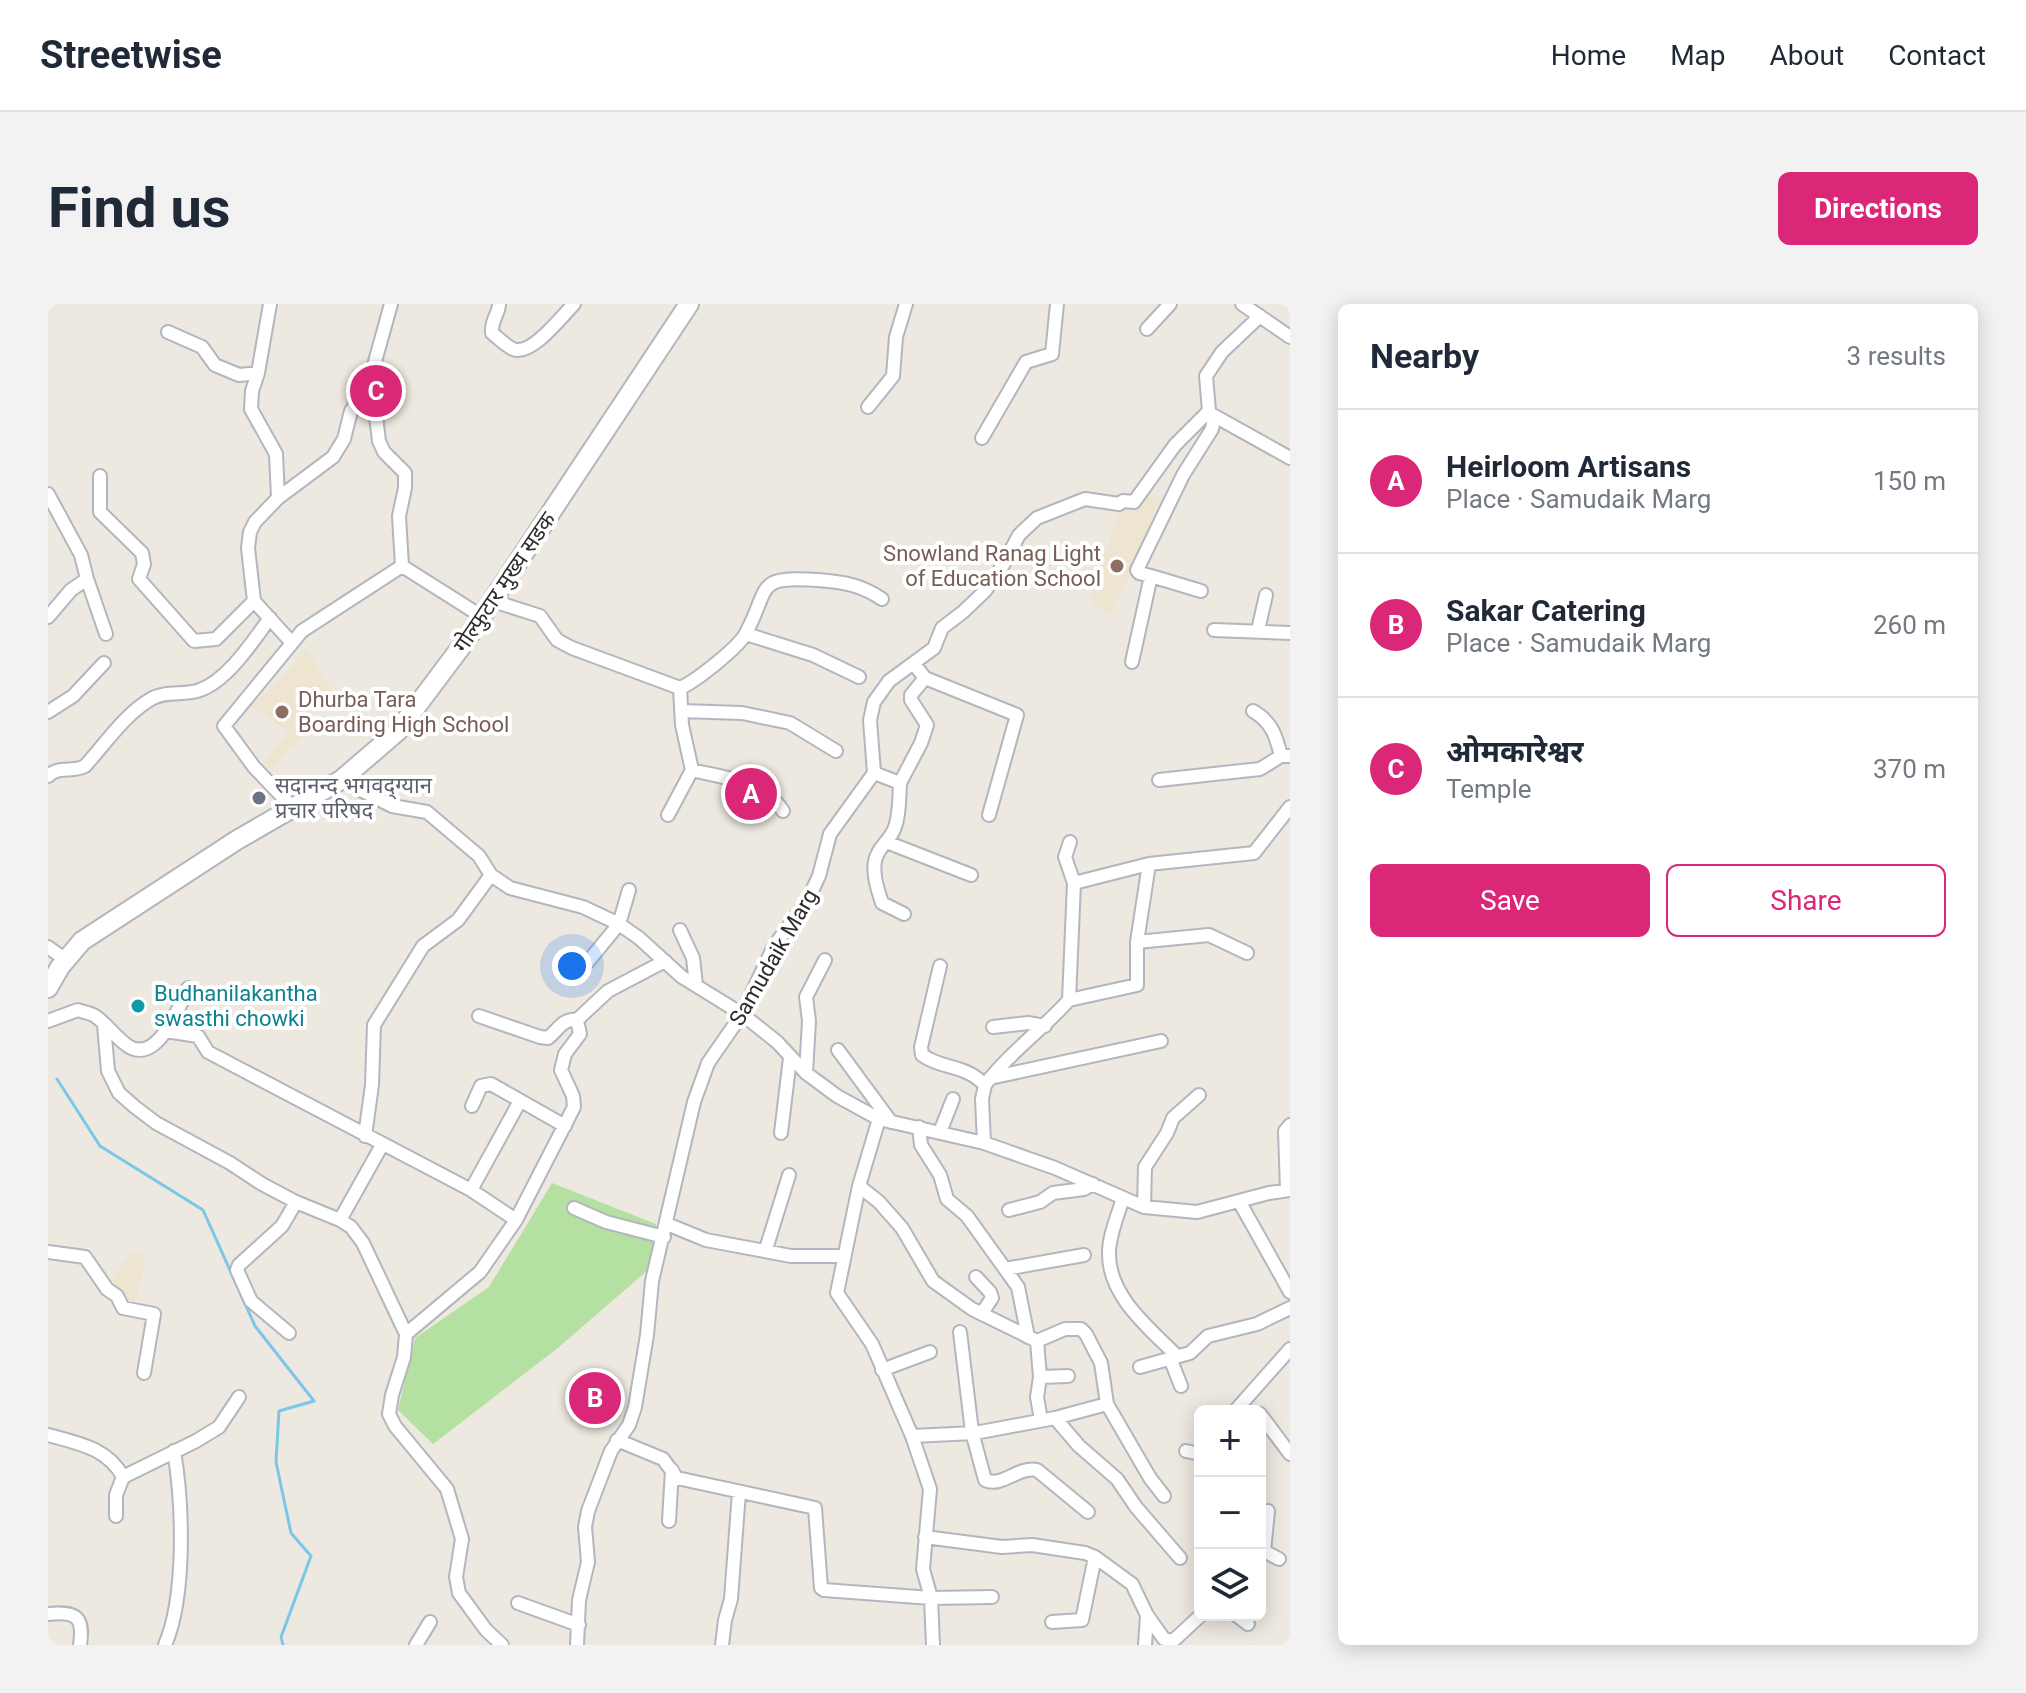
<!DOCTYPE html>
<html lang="en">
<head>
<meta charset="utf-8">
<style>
	:root { --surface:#fff; --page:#f2f2f3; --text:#1f2937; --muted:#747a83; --line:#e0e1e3; --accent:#db2777 }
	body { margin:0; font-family:Roboto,"Noto Sans Devanagari",sans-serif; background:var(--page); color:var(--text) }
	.controls { position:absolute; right:24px; bottom:24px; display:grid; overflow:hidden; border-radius:12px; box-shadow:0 4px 20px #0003 }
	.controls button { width:72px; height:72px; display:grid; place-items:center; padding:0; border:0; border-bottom:2px solid var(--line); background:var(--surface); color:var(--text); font:40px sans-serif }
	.you { position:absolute; left:524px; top:662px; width:28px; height:28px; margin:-20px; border:6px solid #fff; border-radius:50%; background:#1a73e8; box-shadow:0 0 0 12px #1a73e833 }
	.badge { display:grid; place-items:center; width:52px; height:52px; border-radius:50%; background:var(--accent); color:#fff; font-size:26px; font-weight:700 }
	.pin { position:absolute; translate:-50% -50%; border:4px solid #fff; box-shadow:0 2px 8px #0006 }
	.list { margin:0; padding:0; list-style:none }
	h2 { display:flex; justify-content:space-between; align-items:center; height:104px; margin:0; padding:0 32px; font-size:34px }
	h2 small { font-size:26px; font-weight:400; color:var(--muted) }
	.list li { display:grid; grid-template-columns:52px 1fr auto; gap:24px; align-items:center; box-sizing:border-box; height:144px; padding:0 32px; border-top:2px solid var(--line) }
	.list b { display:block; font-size:30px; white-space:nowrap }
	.list p { margin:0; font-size:26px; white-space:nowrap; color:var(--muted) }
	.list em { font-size:26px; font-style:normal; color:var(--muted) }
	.actions { display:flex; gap:16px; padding:24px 32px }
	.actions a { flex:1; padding:18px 0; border:2px solid var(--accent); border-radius:12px; text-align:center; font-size:28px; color:var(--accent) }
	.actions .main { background:var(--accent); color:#fff }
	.icon { flex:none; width:44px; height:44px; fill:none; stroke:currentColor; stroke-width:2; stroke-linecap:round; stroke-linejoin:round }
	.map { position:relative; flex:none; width:1242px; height:1341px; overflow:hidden; border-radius:12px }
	header { display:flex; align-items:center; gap:48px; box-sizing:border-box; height:112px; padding:0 40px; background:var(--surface); border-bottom:2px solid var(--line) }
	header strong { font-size:38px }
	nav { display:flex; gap:44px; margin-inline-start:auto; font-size:28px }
	.intro { display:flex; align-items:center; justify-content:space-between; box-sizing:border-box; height:192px; padding:0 48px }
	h1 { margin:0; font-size:56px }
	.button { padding:20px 36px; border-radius:12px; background:var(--accent); color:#fff; font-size:28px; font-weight:700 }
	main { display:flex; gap:48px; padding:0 48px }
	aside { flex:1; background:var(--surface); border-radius:12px; box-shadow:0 4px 20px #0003 }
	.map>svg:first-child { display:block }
	.education { fill:#eee5d1 }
	.green { fill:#b4e0a1 }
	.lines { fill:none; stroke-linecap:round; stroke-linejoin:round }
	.stream { stroke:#7bc7e8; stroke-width:3 }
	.minor-casing { stroke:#b4b6bf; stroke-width:16 }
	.secondary-casing { stroke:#b4b6bf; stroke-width:22 }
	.minor { stroke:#fff; stroke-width:12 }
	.secondary { stroke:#fff; stroke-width:18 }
	.education-dot { fill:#8d6e63; stroke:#fff; stroke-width:3 }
	.worship-dot { fill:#6b7280; stroke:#fff; stroke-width:3 }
	.culture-dot { fill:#0f9aa8; stroke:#fff; stroke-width:3 }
	.labels { text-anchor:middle; stroke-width:8; stroke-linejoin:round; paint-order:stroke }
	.education-label { font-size:22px; fill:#785e54; stroke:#fff; text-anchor:end }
	.street-label { font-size:22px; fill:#2d2d2d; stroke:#fff }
	.worship-label { font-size:22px; fill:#5b616d; stroke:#fff; text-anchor:start }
	.culture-label { font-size:22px; fill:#0d838f; stroke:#fff; text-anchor:start }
</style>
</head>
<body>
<header>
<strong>Streetwise</strong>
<nav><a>Home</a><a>Map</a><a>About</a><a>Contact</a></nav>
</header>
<div class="intro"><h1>Find us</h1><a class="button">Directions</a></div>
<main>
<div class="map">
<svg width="1242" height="1341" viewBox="0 0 1242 1341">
	<rect width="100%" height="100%" fill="#ede8e0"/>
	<!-- education -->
	<path class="education" d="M1098 186 1120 198 1062 310 1048 302 1042 291 1074 203Z
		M258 344 291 398 268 397 258 404 254 420 260 424 247 443 243 441 219 473 210 465 240 428 203 402 230 378Z
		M83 947 95 950 96 953 95 968 86 1001 71 999 64 975Z"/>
	<!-- green -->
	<path class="green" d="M504 879 608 920 601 965 511 1043 385 1140 350 1106 367 1034 441 983Z"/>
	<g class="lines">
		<!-- stream -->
		<path class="stream" d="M9 775 52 842 155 906 207 1022 266 1097 231 1107 228 1158 243 1229 263 1252 233 1333 235 1341"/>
		<!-- minor casing -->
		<g class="minor-casing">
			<path id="minor" d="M451 0C451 11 443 14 444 29 450 34 458 42 465 45 483 53 514 12 526 0
				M1194 0 1242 33
				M1099 25 1122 0
				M120 28 154 43 167 61 191 71 210 69 204 87 203 105 228 150 230 194 207 218 202 228 200 244 206 297 244 339
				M210 69 222 0
				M820 103 845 72 848 33 858 0
				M1163 110 1242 154
				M934 134 978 58 1004 50 1009 0
				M52 172V208L94 249 96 260 91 275 146 337 168 335 206 297
				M0 190 33 251 39 275 23 286 0 313
				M230 194 285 153 296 135 303 107 320 83
				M354 262 433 312
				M1103 272 1091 269 1089 266 1135 171 1164 125 1166 114
				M39 275 58 330
				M442 296 492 312 509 336 524 344 632 384C647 378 691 343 698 329 723 282 706 272 770 276 796 278 813 281 834 295
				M1166 326 1242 329
				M1210 326 1218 291
				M698 330 765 351 811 373
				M1084 358 1103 272 1153 287
				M866 360 877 374 969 411 941 511
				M633 407 694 409 742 419 788 447
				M1205 407C1224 418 1228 432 1233 452
				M0 408 25 392 56 359
				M644 466C676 474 716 477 735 507
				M826 469 852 479C851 494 852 509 847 523 843 535 835 539 830 549 822 563 829 584 834 599L856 610
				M0 472C12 461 24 469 37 462 57 440 77 410 103 395 118 386 137 392 152 386 180 376 205 337 222 314
				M293 476 344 502 379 508 431 552 443 571 462 584 535 603 571 620 591 634 634 673 694 710 729 738 758 769 789 792 831 815 936 839 1007 864 1096 903 1149 908 1221 889 1242 886
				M1111 476 1212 465 1233 452H1242
				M852 479 873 439 879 421 863 396V391L877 374
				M246 505 206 463 176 422 254 327 354 262 351 212 357 184V169L336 148 331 137 326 96 320 83 343 0
				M620 511 644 466 634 421 632 384
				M841 539 923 571
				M1026 579 1101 560 1206 549 1242 503
				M632 626 645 654 648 681
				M1089 638 1161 631 1199 649
				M0 643 18 656
				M892 662 873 743 874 751C895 766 915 759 937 781L934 795 936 839
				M529 671 571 620 581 586
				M1021 696 1089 681V638L1101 560
				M529 716 560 687 617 657
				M0 717 30 706C35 708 43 709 47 712 59 720 68 734 80 742 109 761 131 703 140 684
				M56 721 60 767 71 789 87 803 108 819 182 859 214 880 248 898 292 916 303 923 315 939 358 1030 356 1053 344 1091 341 1110 347 1122 399 1185 414 1235 408 1273 411 1289 438 1326 454 1341
				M945 723 980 719 997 722
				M118 727 150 732 160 748 423 886 468 916
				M790 746 843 818
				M758 769 761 717 758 693 777 656
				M942 774 1113 737
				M937 781C962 748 994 726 1021 696L1026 579 1017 553 1022 538
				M424 802 433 782 443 780 517 822
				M831 815 811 882 789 989 824 1040 864 1132 882 1185 875 1265 883 1294 885 1341
				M871 823 873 841 892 871 899 895 919 912 970 983 980 1033
				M892 828 905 795
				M733 829 742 754
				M317 832 324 781 326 721 375 642 410 616 443 571
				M811 882 831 898 854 924 885 977 924 1005 989 1037 992 1073 989 1093 993 1116
				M423 886 472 797
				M1239 886 1237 827 1242 821
				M1075 894C1070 911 1061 931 1061 949 1060 992 1102 1025 1129 1052
				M1191 897 1242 988
				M1096 903 1097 863 1119 829 1125 814 1151 791
				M526 904 558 918 616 933
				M961 906 992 898 1005 889 1036 885 1045 880
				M292 916 334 841
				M619 920 658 936 743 952H796
				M718 945 741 871
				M0 948 37 953 59 985 69 992 75 1004 106 1010 96 1069
				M957 965 1036 951
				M928 973 942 988 944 994 934 1009
				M912 1028 924 1128 937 1176C954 1184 970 1162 989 1166L1040 1208
				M241 1029 203 997 189 966 191 961 234 922 248 898
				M358 1030 432 968 468 916 526 803 525 792 513 766 517 750 532 730 529 716C515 714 510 726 500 734L492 733 431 712
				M989 1037 1017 1025H1033L1038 1030 1053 1059 1059 1100 1102 1174 1116 1192
				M1122 1054 1133 1082
				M1092 1063 1142 1049 1160 1032 1209 1020 1242 1004
				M834 1066 882 1048
				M992 1073 1020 1072
				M1187 1107 1242 1045
				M1212 1110 1242 1150
				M1007 1114 1059 1100
				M0 1131C29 1139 60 1144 75 1173
				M864 1132 927 1129 1007 1114 1031 1142 1069 1175 1088 1203 1132 1254
				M569 1136 615 1155 629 1174 767 1204 773 1284 776 1286 883 1294 944 1293
				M1138 1147 1152 1150
				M1220 1207 1216 1247 1231 1255
				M68 1212V1191L75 1173 148 1137 171 1123 191 1093
				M621 1217 624 1166
				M877 1233 954 1243 984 1241 1037 1249 1047 1253 1084 1280 1099 1311 1097 1341
				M470 1299 531 1321
				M0 1310C29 1307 36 1313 32 1341
				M1099 1311 1116 1335 1125 1337 1153 1311
				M1188 1311 1200 1320
				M1004 1318 1034 1316 1047 1253
				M117 1341C138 1292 135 1200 126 1147
				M368 1341 382 1318
				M529 1341 531 1296 540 1258 537 1223 540 1207 563 1147 581 1121 587 1103 599 1031 604 977 646 798 660 759 694 710 726 642 758 599 771 572 782 530 826 469 822 416 826 398 841 377 886 344 894 324 915 308 937 287 955 261 971 231 989 214 1037 195 1071 200 1075 197 1086 198 1127 141 1161 107 1158 72 1174 48 1212 12
				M674 1341 677 1316 683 1295 691 1188"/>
		</g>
		<!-- secondary casing -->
		<g class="secondary-casing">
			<path id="secondary" d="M0 684 12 663 34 637 189 536 293 476 350 427 419 335 641 0"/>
		</g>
		<!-- minor -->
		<use href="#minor" class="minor"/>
		<!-- secondary -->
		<use href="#secondary" class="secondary"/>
	</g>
	<!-- markers -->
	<g class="education-dot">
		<circle cx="1069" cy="262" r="8"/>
		<circle cx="234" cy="408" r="8"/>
	</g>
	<circle class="worship-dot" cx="211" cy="494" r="8"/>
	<circle class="culture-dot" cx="90" cy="702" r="8"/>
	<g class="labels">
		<!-- education labels -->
		<g class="education-label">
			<text x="1053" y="257">Snowland Ranag Light<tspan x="1053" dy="25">of Education School</tspan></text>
			<text x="250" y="403" text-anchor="start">Dhurba Tara<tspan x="250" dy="25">Boarding High School</tspan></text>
		</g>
		<!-- street labels -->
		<g class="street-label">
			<text transform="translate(456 278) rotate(-56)" y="8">गोल्फुटार मुख्य सडक</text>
			<text transform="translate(725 653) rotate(-60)" y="8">Samudaik Marg</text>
		</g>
		<!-- worship labels -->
		<g class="worship-label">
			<text x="227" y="489">सदानन्द भगवद्ग्यान<tspan x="227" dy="25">प्रचार परिषद</tspan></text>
		</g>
		<!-- culture labels -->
		<g class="culture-label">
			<text x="106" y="697">Budhanilakantha<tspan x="106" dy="25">swasthi chowki</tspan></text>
		</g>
	</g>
</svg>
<div class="controls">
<button>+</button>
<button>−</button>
<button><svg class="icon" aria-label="layers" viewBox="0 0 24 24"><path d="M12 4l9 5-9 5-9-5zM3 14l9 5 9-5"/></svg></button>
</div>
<div class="you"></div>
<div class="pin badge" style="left:703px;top:490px">A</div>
<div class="pin badge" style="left:547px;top:1094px">B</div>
<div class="pin badge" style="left:328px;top:87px">C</div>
</div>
<aside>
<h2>Nearby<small>3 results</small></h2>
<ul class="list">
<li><span class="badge">A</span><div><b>Heirloom Artisans</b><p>Place · Samudaik Marg</p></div><em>150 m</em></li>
<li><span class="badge">B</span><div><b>Sakar Catering</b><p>Place · Samudaik Marg</p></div><em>260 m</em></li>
<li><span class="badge">C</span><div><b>ओमकारेश्वर</b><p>Temple</p></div><em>370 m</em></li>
</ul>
<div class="actions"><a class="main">Save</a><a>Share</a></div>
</aside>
</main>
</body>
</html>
